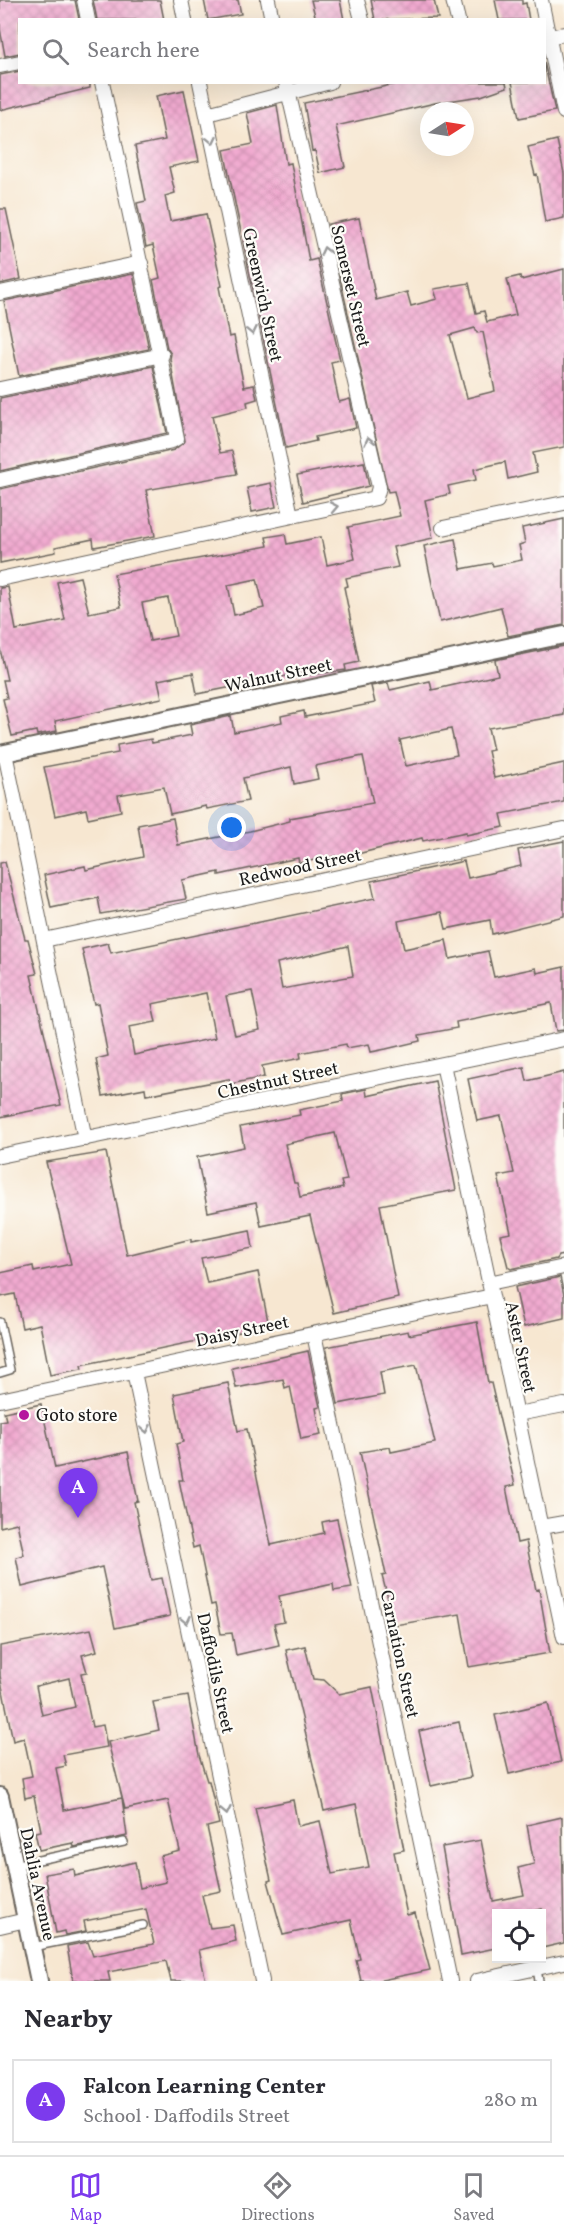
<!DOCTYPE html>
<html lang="en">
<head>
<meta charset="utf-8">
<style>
	:root { --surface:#fff; --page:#f2f2f3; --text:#2b2b33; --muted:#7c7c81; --line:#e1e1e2; --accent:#7c3aed }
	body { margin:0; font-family:Vollkorn,serif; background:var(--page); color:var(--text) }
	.controls { position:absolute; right:18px; bottom:18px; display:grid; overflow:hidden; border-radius:0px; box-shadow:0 6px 24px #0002 }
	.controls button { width:54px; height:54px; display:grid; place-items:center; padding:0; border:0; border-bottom:2px solid var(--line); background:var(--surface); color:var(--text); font:30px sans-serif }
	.compass { position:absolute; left:420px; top:102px; width:54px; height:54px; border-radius:50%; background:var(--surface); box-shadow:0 6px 24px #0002; rotate:78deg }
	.you { position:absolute; left:232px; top:828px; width:21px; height:21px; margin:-15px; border:4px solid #fff; border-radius:50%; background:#1a73e8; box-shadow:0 0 0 9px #1a73e833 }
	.badge { display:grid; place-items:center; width:39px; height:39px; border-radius:50%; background:var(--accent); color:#fff; font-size:20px; font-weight:700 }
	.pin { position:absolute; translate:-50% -50px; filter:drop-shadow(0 2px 3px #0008) }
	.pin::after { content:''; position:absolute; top:32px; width:21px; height:18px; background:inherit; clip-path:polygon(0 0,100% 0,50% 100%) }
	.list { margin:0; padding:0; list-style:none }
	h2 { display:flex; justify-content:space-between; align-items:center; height:78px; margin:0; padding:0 24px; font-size:26px }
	h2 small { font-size:20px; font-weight:400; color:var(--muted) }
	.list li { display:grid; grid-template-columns:39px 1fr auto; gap:18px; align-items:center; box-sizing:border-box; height:84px; margin:0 12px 12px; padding:0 12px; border:2px solid var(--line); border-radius:0px }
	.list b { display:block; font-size:22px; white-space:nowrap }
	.list p { margin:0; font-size:20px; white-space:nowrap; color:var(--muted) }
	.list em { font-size:20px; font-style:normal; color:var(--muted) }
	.icon { flex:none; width:33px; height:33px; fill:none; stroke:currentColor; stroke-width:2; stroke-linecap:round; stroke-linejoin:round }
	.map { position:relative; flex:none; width:564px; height:1981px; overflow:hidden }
	.search { position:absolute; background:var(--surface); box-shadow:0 6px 24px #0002; left:18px; right:18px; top:18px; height:66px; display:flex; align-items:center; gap:15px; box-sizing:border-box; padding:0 21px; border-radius:0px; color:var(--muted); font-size:22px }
	.sheet { height:174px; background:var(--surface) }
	nav { display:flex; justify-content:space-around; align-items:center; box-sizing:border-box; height:84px; border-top:2px solid var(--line); background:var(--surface); font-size:16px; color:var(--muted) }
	nav a { display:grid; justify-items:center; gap:3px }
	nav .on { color:var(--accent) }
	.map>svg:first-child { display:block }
	.building { fill:url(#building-cross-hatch); fill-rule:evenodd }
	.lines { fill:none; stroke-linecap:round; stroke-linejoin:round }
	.service-casing { stroke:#69635b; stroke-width:10 }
	.minor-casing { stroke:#69635b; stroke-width:16 }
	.tertiary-casing { stroke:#69635b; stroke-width:20 }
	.service { stroke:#fff; stroke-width:7 }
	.minor { stroke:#fff; stroke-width:14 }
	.tertiary { stroke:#fff; stroke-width:16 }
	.oneway { stroke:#999 }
	.poi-dot { fill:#b5179e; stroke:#fdfcf7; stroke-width:2 }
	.labels { text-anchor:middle; stroke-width:4.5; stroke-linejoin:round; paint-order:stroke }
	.street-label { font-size:18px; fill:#1c1c1c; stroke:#fdfcf7 }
	.poi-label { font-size:18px; fill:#1c1c1c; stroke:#fdfcf7; text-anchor:start }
</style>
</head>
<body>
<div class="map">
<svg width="564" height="1981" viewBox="0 0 564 1981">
	<defs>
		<pattern id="building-cross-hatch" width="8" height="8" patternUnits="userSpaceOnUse" patternTransform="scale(1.5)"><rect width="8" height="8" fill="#f1aad0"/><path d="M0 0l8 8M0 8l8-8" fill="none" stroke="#ce92b2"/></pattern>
	</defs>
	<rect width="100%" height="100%" fill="#fdfcf7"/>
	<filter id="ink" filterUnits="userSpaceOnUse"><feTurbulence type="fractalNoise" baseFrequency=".0167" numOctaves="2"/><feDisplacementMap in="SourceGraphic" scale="12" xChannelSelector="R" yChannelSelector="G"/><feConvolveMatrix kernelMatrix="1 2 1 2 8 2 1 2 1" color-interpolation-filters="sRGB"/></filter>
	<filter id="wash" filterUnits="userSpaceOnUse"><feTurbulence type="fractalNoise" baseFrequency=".008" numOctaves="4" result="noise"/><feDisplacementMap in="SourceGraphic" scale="24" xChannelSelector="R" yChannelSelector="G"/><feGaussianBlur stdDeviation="1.35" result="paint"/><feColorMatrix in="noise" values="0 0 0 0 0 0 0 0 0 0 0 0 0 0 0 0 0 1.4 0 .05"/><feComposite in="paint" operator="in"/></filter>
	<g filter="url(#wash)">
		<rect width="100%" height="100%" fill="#f7e7d1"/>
		<g id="blocks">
			<!-- building -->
			<path class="building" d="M0 0H75L79 19 20 20V53L5 56 0 29Z
				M93 0H160L164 20H97Z
				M204 0H238L241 14 208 20Z
				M311 0H340L344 20H316Z
				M371 0H434L438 18 375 20Z
				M495 0H522V4L526 3 529 20H499Z
				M544 62 555 111 519 118 512 82H544Z
				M20 71V82H90V88L0 110V75Z
				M406 82H506L507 87 481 96 435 103 336 126 345 167 320 173 315 150 312 151 304 103Z
				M184 90 199 161 169 167 175 193 165 196 170 221 206 214 222 286 219 287 229 337 234 336 244 387 254 385 257 399 247 402 248 407 212 416 220 453 232 451 237 474 146 490 155 536 94 547 93 539 55 547 56 552 0 563V489L174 450 185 441 170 359 171 354 167 348 153 280 160 278 153 245 146 247 137 203 146 201 135 146 165 140 156 96Z
				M277 105 286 164 291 163 309 261 317 259 340 360 331 362 339 402 350 399 356 428 315 437 316 441 286 448 224 150 253 144 247 113Z
				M557 140 564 173V218L545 222 537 174 535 175 528 147Z
				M0 209H6L21 279 0 284Z
				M359 218 376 300 407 292 411 306 437 299 434 289 469 283 476 313 484 311 487 322 516 315 507 279 520 276 521 280 564 269V447L533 453 537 472 508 479 505 462 474 469 476 480 448 486 450 494 425 500 433 538 393 547 398 567 346 578 348 586 344 587 359 662 345 665 346 670 302 676 301 673 197 694 193 673 158 680 162 698 55 721 57 731 37 735 36 731 12 736 3 699 7 698 3 680H7L0 649V588L8 587 16 630 65 620 57 582 80 577 89 613 121 607 114 574 268 546 266 537 285 534 287 544 321 537 327 565 355 559 348 527 400 516 394 491 388 492 328 224ZM475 328 477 333 483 332 495 391 467 398 450 335ZM257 579 264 608 234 615 228 585ZM168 598 176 636 150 641 142 603Z
				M133 274 149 349 19 376 4 301Z
				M153 366 167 433 0 471V398Z
				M364 462 369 486 303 502 297 475Z
				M271 483 276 507 252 512 247 488Z
				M564 519V625L508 636 501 607 440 622 424 546 455 539 461 569 492 563 493 566 522 560 519 545 525 543 522 528Z
				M564 646V715L488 728 493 750 488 751 494 778 564 763V802L501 814 504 827 466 835V832L423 841 422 838 337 859 336 856 299 863 298 858 219 875V872L182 880 186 899 101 914 98 898 51 908 44 875 85 866 86 870 143 857 138 825 173 818 178 845 250 831 290 821V818L373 803 363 756 315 766 318 779 294 784 291 767 243 778 248 801 207 809 206 806 170 814 164 787 118 795 121 811 88 818 86 809 55 816 44 767 118 753 117 745 151 739 152 743 192 735 190 725 231 716 234 732 282 722 281 716 304 711 305 717 375 703 371 686 388 683 390 690 430 681 432 690 498 675 495 660ZM451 729 457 755 406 766 400 740Z
				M564 841V916L492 934 490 920 446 929 442 912 398 921 404 949 446 940 450 959 488 951 494 977 536 968 537 973 564 967V1030L556 1031 551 1003 456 1022 457 1028 419 1035 420 1041 386 1049 371 1052 369 1044 347 1048 346 1044 300 1053 301 1058 262 1066 264 1077 230 1084 229 1079 146 1095 145 1088 103 1096 96 1059 108 1056 98 1003 94 1004 82 949 108 943 111 953 375 898 371 881 464 861 468 878 521 866 518 850ZM348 946 353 976 282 989 277 963ZM252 991 260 1030 235 1035 226 996ZM206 993 215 1038 134 1055 129 1027 156 1022 152 1004Z
				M5 862 25 939H28L37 974 31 975 61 1105 0 1117V863Z
				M524 1067 527 1081 564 1072V1255L558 1256 556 1259 511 1269 508 1267 500 1235 511 1233 498 1176 514 1173 501 1116 477 1121 468 1079Z
				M435 1081 456 1190 380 1205 398 1298 334 1313 310 1216 261 1226 256 1202 208 1212 197 1157 244 1147 240 1127 300 1115 299 1110 343 1101 342 1094 366 1089 367 1096ZM335 1133 347 1180 341 1181 343 1188 300 1197 297 1183H294L285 1144Z
				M106 1152 127 1255 191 1239V1242L250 1230 253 1248 201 1258 207 1283 258 1272 269 1326 81 1365 82 1369 50 1375 40 1324 22 1328 15 1294 0 1297V1273L33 1266 34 1272 71 1264 46 1162Z
				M560 1277 564 1295V1318L524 1327 515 1287Z
				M477 1322 488 1383H491L515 1485 506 1487 517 1543 526 1541 536 1590 539 1589 550 1653 469 1667 460 1614 395 1625 382 1576 386 1575 360 1452 390 1447 391 1452 435 1443 416 1365 380 1372 384 1395 338 1404 326 1347 408 1331 409 1335Z
				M308 1351 320 1407 316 1408 321 1435 301 1439 290 1386 285 1388 283 1379 236 1388 232 1368Z
				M228 1383 238 1431 247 1429 271 1545 324 1533 322 1522 337 1519 352 1588 334 1591 333 1584 279 1596 284 1622 274 1624 279 1645 236 1655 232 1633 221 1634 215 1604 211 1605 199 1546 193 1548 179 1480H183L176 1444 183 1442 174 1394Z
				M41 1404 55 1468 128 1452 138 1501 134 1502 151 1580 162 1578 170 1616 115 1628 102 1567 22 1587 16 1557 24 1555 17 1523 0 1527V1421L6 1420 4 1412Z
				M91 1629 97 1651 82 1655 87 1672 81 1673 92 1727 103 1725 107 1747 63 1755 66 1766 56 1768 64 1810 122 1798 127 1836 74 1847 73 1843 39 1850 35 1832 41 1831 34 1796 25 1798 22 1778 32 1776 24 1738 13 1741 0 1676V1646ZM69 1678 75 1707 42 1715 36 1686Z
				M305 1646 313 1679 324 1680 339 1694 372 1687 404 1850 394 1852 407 1915 415 1913 430 1970 377 1981H361L356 1960 360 1959 351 1920 283 1935 268 1881 271 1880 255 1808 293 1800 298 1826 320 1821 332 1874 369 1867 356 1804 324 1811 286 1650Z
				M188 1696 199 1755 207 1781H209L219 1824 207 1827 221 1891 202 1895 210 1928 233 1925 236 1941 199 1950 206 1981H171L166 1961 108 1972 110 1981H73L67 1946 88 1942 93 1956 154 1944 146 1909 84 1921 86 1931 65 1935 64 1931 56 1933 45 1874 74 1869 75 1876 135 1862 140 1888 166 1882 160 1856 180 1851 168 1800 125 1809 108 1742 159 1730 153 1702Z
				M548 1703 561 1762 509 1774 495 1715Z
				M459 1722 471 1777 431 1786 419 1731Z
				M562 1817 564 1943 542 1948V1909L521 1914H496V1948L461 1955 442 1847 481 1840 493 1901 524 1895 518 1868 534 1864 527 1825Z"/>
		</g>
	</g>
	<g filter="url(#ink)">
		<use href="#blocks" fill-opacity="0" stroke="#69635b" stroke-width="1.5"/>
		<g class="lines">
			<!-- service casing -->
			<g class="service-casing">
				<path id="service" d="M0 1322 10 1370 0 1373
					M15 1865 124 1842
					M32 1947 143 1925
					M537 1969 539 1981"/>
			</g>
			<!-- minor casing -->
			<g class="minor-casing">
				<path id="minor" d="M84 0 88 20
					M181 0 185 20
					M268 0 272 20
					M357 0 362 20
					M453 0 458 20
					M541 0 564 112
					M544 38 564 34
					M0 66 20 62
					M200 82 291 516
					M207 114 330 82
					M0 293 141 263
					M0 389 162 355
					M0 480 172 441 177 438 102 82
					M443 528 564 503
					M0 579 376 498 379 487 286 82
					M5 753 85 1139
					M44 940 564 829
					M443 1064 564 1637
					M0 1156 564 1039
					M489 1283 564 1267
					M314 1334 450 1981
					M134 1372 262 1981
					M0 1400 492 1296
					M517 1414 564 1405
					M541 1527 564 1523
					M0 1926 26 1920
					M477 1981 564 1962"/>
			</g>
			<!-- tertiary casing -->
			<g class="tertiary-casing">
				<path id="tertiary" d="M0 754 564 635
					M0 1796 39 1981"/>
			</g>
			<!-- service -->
			<use href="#service" class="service"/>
			<!-- minor -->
			<use href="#minor" class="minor"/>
			<!-- tertiary -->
			<use href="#tertiary" class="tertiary"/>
		</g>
		<!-- one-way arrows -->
		<defs><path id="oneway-chevron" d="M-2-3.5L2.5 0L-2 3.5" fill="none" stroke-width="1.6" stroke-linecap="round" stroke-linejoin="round" transform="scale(1.5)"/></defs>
		<g class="oneway">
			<use href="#oneway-chevron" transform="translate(212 140) rotate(78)"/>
			<use href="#oneway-chevron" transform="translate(325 251) rotate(-103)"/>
			<use href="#oneway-chevron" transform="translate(252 331) rotate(78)"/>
			<use href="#oneway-chevron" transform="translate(369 441) rotate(-103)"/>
			<use href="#oneway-chevron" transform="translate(334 507) rotate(-11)"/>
			<use href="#oneway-chevron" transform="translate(146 1429) rotate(78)"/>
			<use href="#oneway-chevron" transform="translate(186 1620) rotate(78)"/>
			<use href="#oneway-chevron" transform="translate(226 1811) rotate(78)"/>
		</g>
	</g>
	<!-- markers -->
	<circle class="poi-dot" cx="24" cy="1415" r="6"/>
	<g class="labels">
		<!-- street labels -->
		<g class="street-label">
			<text transform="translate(351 286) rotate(77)" y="6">Somerset Street</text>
			<text transform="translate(263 295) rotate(78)" y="6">Greenwich Street</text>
			<text transform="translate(278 675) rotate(-12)" y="6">Walnut Street</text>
			<text transform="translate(300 867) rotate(-12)" y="6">Redwood Street</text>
			<text transform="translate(278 1080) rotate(-12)" y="6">Chestnut Street</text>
			<text transform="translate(242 1331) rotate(-12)" y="6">Daisy Street</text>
			<text transform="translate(521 1347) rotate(78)" y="6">Aster Street</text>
			<text transform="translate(400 1654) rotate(78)" y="6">Carnation Street</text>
			<text transform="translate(216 1673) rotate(78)" y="6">Daffodils Street</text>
			<text transform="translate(38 1884) rotate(78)" y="6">Dahlia Avenue</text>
		</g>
		<!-- poi labels -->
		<g class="poi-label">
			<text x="36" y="1421">Goto store</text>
		</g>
	</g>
</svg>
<div class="controls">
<button><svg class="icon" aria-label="locate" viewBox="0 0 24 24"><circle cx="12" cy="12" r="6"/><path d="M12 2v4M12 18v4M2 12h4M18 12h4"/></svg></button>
</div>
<svg class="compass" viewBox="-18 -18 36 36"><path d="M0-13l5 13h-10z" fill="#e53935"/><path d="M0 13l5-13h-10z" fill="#7c7c81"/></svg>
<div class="you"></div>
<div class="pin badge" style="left:78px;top:1518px">A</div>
<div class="search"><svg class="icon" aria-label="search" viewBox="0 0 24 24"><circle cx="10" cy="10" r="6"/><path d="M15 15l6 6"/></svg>Search here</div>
</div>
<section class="sheet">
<h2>Nearby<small></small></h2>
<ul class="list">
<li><span class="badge">A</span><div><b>Falcon Learning Center</b><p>School · Daffodils Street</p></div><em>280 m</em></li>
</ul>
</section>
<nav>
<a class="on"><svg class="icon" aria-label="map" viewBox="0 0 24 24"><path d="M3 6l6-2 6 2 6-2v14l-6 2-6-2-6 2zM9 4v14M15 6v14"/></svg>Map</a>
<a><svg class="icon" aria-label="directions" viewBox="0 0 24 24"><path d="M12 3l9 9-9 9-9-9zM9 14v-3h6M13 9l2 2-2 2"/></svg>Directions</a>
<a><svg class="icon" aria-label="saved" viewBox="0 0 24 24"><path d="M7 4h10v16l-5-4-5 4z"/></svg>Saved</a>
</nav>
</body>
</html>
